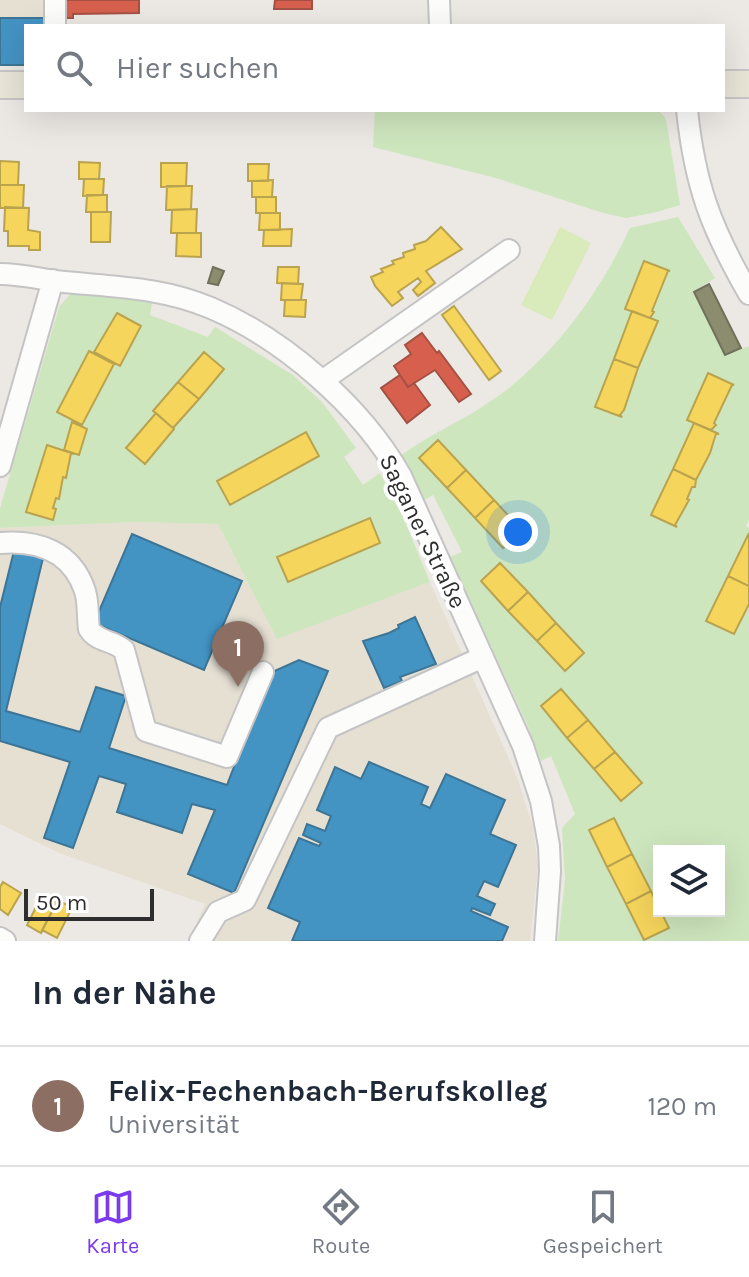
<!DOCTYPE html>
<html lang="de">
<head>
<meta charset="utf-8">
<style>
	:root { --surface:#fff; --page:#f2f2f3; --text:#1f2937; --muted:#747a83; --line:#e0e1e3; --accent:#7c3aed }
	body { margin:0; font-family:Karla,sans-serif; background:var(--page); color:var(--text) }
	.controls { position:absolute; right:24px; bottom:24px; display:grid; overflow:hidden; border-radius:0px; box-shadow:0 8px 32px #0002 }
	.controls button { width:72px; height:72px; display:grid; place-items:center; padding:0; border:0; border-bottom:2px solid var(--line); background:var(--surface); color:var(--text); font:40px sans-serif }
	.scale { position:absolute; left:24px; bottom:20px; width:130px; box-sizing:border-box; padding-left:8px; border:4px solid #2e2e2e; border-top:0; font-size:22px; line-height:28px; white-space:nowrap; color:#2e2e2e; -webkit-text-stroke:6px #fff; paint-order:stroke }
	.you { position:absolute; left:518px; top:532px; width:28px; height:28px; margin:-20px; border:6px solid #fff; border-radius:50%; background:#1a73e8; box-shadow:0 0 0 12px #1a73e833 }
	.badge { display:grid; place-items:center; width:52px; height:52px; border-radius:50%; background:var(--accent); color:#fff; font-size:26px; font-weight:700 }
	.pin { position:absolute; translate:-50% -66px; filter:drop-shadow(0 2px 4px #0008) }
	.pin::after { content:''; position:absolute; top:42px; width:28px; height:24px; background:inherit; clip-path:polygon(0 0,100% 0,50% 100%) }
	.list { margin:0; padding:0; list-style:none }
	h2 { display:flex; justify-content:space-between; align-items:center; height:104px; margin:0; padding:0 32px; font-size:34px }
	h2 small { font-size:26px; font-weight:400; color:var(--muted) }
	.list li { display:grid; grid-template-columns:52px 1fr auto; gap:24px; align-items:center; box-sizing:border-box; height:120px; padding:0 32px; border-top:2px solid var(--line) }
	.list b { display:block; font-size:30px; white-space:nowrap }
	.list p { margin:0; font-size:26px; white-space:nowrap; color:var(--muted) }
	.list em { font-size:26px; font-style:normal; color:var(--muted) }
	.icon { flex:none; width:44px; height:44px; fill:none; stroke:currentColor; stroke-width:2; stroke-linecap:round; stroke-linejoin:round }
	.map { position:relative; flex:none; width:749px; height:941px; overflow:hidden }
	.search { position:absolute; background:var(--surface); box-shadow:0 8px 32px #0002; left:24px; right:24px; top:24px; height:88px; display:flex; align-items:center; gap:20px; box-sizing:border-box; padding:0 28px; border-radius:0px; color:var(--muted); font-size:30px }
	.sheet { height:224px; background:var(--surface) }
	nav { display:flex; justify-content:space-around; align-items:center; box-sizing:border-box; height:112px; border-top:2px solid var(--line); background:var(--surface); font-size:22px; color:var(--muted) }
	nav a { display:grid; justify-items:center; gap:4px }
	nav .on { color:var(--accent) }
	.map>svg:first-child { display:block }
	.education { fill:#e6e0d3 }
	.green { fill:#cee6be; fill-rule:evenodd }
	.pitch { fill:#d9eabb }
	.homes { fill:#f6d55c; stroke:#baa34e; stroke-width:2 }
	.shops { fill:#d6604d; stroke:#a45144; stroke-width:2 }
	.schools { fill:#4393c3; stroke:#3d7596; stroke-width:2 }
	.industry { fill:#8c8c6e; stroke:#70705b; stroke-width:2 }
	.lines { fill:none; stroke-linecap:round; stroke-linejoin:round }
	.minor-casing { stroke:#c5c4c5; stroke-width:24 }
	.major-casing { stroke:#c6c5c4; stroke-width:30 }
	.minor { stroke:#fcfcfb; stroke-width:20 }
	.major { stroke:#e8e4d6; stroke-width:26 }
	.labels { text-anchor:middle; stroke-width:8; stroke-linejoin:round; paint-order:stroke }
	.street-label { font-size:24px; fill:#2e2e2e; stroke:#fff }
</style>
</head>
<body>
<div class="map">
<svg width="749" height="941" viewBox="0 0 749 941">
	<rect width="100%" height="100%" fill="#ece8e4"/>
	<!-- education -->
	<path class="education" d="M0 0H44V26H26V66H0Z
		M134 522 218 524 278 638 430 582 517 777 533 827 538 867 530 941H189L205 904 59 853 0 824V528Z"/>
	<!-- green -->
	<path class="green" d="M375 110H658L665 117 667 125 680 205 653 213 626 218 603 213 496 178 373 147Z
		M678 217 715 278 693 292 725 355 749 346V520L746 526 749 528V533L707 621 734 634 749 604V941H558L565 880 562 828 575 814 551 756 541 761 528 726 450 557 462 552 433 495 424 500 400 456C430 434 464 420 494 399 553 358 600 292 630 228ZM644 261 667 270V277L650 318 656 321C653 341 639 353 637 375L635 376 624 410 619 416 632 311 626 308ZM708 373 732 384 724 405 714 423 715 425 711 430 717 433 716 440 675 526 652 514 694 423ZM439 440 522 530 503 548 420 458ZM501 563 584 653 565 671 481 581ZM561 689 641 783 621 800 541 707ZM614 818 659 909V851H719V911H660L668 928 644 940 590 830Z
		M72 292 132 297 152 303 150 315 208 337 215 327 293 375 322 402 356 448 344 457 363 485 380 473 403 517 430 582 277 639 218 524 134 522 0 528V508L59 307Z"/>
	<!-- pitch -->
	<path class="pitch" d="M560 227 591 243 552 320 521 305Z"/>
	<!-- homes -->
	<path class="homes" d="M0 161 19 162 18 185H0Z
		M79 162 100 163 99 179H79Z
		M161 163H187L186 186 161 187Z
		M248 164H269L268 181H248Z
		M84 179H104L103 195 83 196Z
		M273 180 272 197H252V181Z
		M0 185H24L23 208H0Z
		M167 186H192L191 209 166 210Z
		M87 195H107V212H86Z
		M256 197H276V213H256Z
		M5 207 29 208 28 230 40 232V250H29V246H8V231H4Z
		M197 209 196 233H171L172 210Z
		M91 212H111L110 242H91Z
		M260 213H280V230H259Z
		M441 227 462 249 426 271 435 283 418 296 413 290 421 282 418 278 398 292 403 298 392 306 375 286 371 277 383 272 381 269 394 264 392 261 404 257 403 253 415 249 414 245 426 241Z
		M292 229 291 246H263L264 230Z
		M177 233H201V257L176 256Z
		M644 261 670 271H668L652 311 654 312 650 318 625 309Z
		M278 267H299L298 284 277 283Z
		M282 283 303 284 301 300H281Z
		M285 300H306L305 317 284 316Z
		M454 306 501 371 489 380 442 315Z
		M632 311 658 321 638 368 614 359Z
		M117 313 141 326 120 366 94 352Z
		M89 351 114 364 82 425 57 412Z
		M204 352 224 369 199 399 178 382Z
		M614 359 638 368 624 410 620 415 622 417 595 407Z
		M708 373 734 385H732L714 423 716 425 711 430 687 420Z
		M178 382 199 399 173 428 153 411Z
		M156 413 174 429 145 464 126 448Z
		M72 422 87 429 79 455 64 450Z
		M694 423 719 434H716L710 453 696 480 673 469Z
		M306 432 319 456 230 505 217 481Z
		M438 440 466 470 447 488 419 458Z
		M47 445 74 454 71 453 66 478 63 477 59 499 56 498 53 508 56 509 53 520 26 512Z
		M673 469 696 480 695 487H692L687 499 689 500 675 525 677 527 651 515Z
		M466 470 494 500 475 518 447 488Z
		M494 500 522 530 503 548 475 518Z
		M370 518 380 543 288 582 277 557Z
		M749 533V586L728 576Z
		M500 563 528 592 508 611 481 581Z
		M728 576 749 586V604L734 634 706 621Z
		M528 592 556 623 537 641 508 611Z
		M556 623 584 653 565 671 537 641Z
		M561 689 588 720 567 738 541 706Z
		M588 720 615 752 594 769 567 738Z
		M615 752 642 783 621 801 594 769Z
		M614 818 632 854 607 867 589 830Z
		M632 854 651 891 626 904 607 867Z
		M3 882 21 893 8 915 0 909V887Z
		M651 891 669 928 644 940 626 904Z
		M42 895 57 902 41 933 27 925Z
		M58 900 72 908 57 938 42 930Z"/>
	<!-- shops -->
	<path class="shops" d="M65 0H139V13L73 14V18H65Z
		M275 0H312V9H274Z
		M422 333 437 353 439 351 471 394 459 402 435 370 408 387 394 366 411 354 405 345Z
		M400 375 408 387 414 383 430 405 407 423 381 388Z"/>
	<!-- schools -->
	<path class="schools" d="M0 18H44V26H26V65H0Z
		M132 534 242 581 204 670 94 623Z
		M15 547 44 554 6 711 80 732 96 687 126 696 109 748 227 785 270 673 299 660 328 671 234 893 188 874 215 810 192 804 182 833 117 812 126 784 99 776 73 848 44 838 70 762 0 741V607Z
		M415 617 436 664 400 677 402 681 384 688 363 641 389 633 399 628 398 625Z
		M369 762 428 787 421 804 430 808 446 774 505 800 490 834 516 845 498 887 484 881 477 896 495 904 490 915 472 908 471 911 508 927 502 941H292L300 922 268 908 299 838 319 846 321 843 303 835 307 824 325 831 331 816 317 810 335 767 361 779Z"/>
	<!-- industry -->
	<path class="industry" d="M213 267 224 271 218 285 208 283Z
		M709 284 741 348 725 355 694 292Z"/>
	<g class="lines">
		<!-- minor casing -->
		<g class="minor-casing">
			<path id="minor" d="M439 0 440 26
				M55 26V0
				M687 110C695 186 711 228 749 294
				M0 274C19 274 36 278 55 281 109 287 159 286 211 308 284 339 361 406 401 476L523 746 541 801 549 846 550 871 545 941
				M322 381 509 250
				M0 466 53 280
				M0 543C38 540 72 551 85 591 89 604 87 616 89 629 97 642 113 640 124 650L146 731 227 757 263 672
				M0 938 5 941
				M200 941 218 912 245 900 328 728 483 657"/>
		</g>
		<!-- major casing -->
		<g class="major-casing">
			<path id="major" d="M723 84H749
				M0 85H26"/>
		</g>
		<!-- minor -->
		<use href="#minor" class="minor"/>
		<!-- major -->
		<use href="#major" class="major"/>
	</g>
	<g class="labels">
		<!-- street labels -->
		<g class="street-label">
			<text transform="translate(423 531) rotate(64)" y="8">Saganer Straße</text>
		</g>
	</g>
</svg>
<div class="controls">
<button><svg class="icon" aria-label="layers" viewBox="0 0 24 24"><path d="M12 4l9 5-9 5-9-5zM3 14l9 5 9-5"/></svg></button>
</div>
<div class="scale">50 m</div>
<div class="you"></div>
<div class="pin badge" style="left:238px;top:687px;background:#8d6e63">1</div>
<div class="search"><svg class="icon" aria-label="search" viewBox="0 0 24 24"><circle cx="10" cy="10" r="6"/><path d="M15 15l6 6"/></svg>Hier suchen</div>
</div>
<section class="sheet">
<h2>In der Nähe<small></small></h2>
<ul class="list">
<li><span class="badge" style="background:#8d6e63">1</span><div><b>Felix-Fechenbach-Berufskolleg</b><p>Universität</p></div><em>120 m</em></li>
</ul>
</section>
<nav>
<a class="on"><svg class="icon" aria-label="map" viewBox="0 0 24 24"><path d="M3 6l6-2 6 2 6-2v14l-6 2-6-2-6 2zM9 4v14M15 6v14"/></svg>Karte</a>
<a><svg class="icon" aria-label="directions" viewBox="0 0 24 24"><path d="M12 3l9 9-9 9-9-9zM9 14v-3h6M13 9l2 2-2 2"/></svg>Route</a>
<a><svg class="icon" aria-label="saved" viewBox="0 0 24 24"><path d="M7 4h10v16l-5-4-5 4z"/></svg>Gespeichert</a>
</nav>
</body>
</html>
